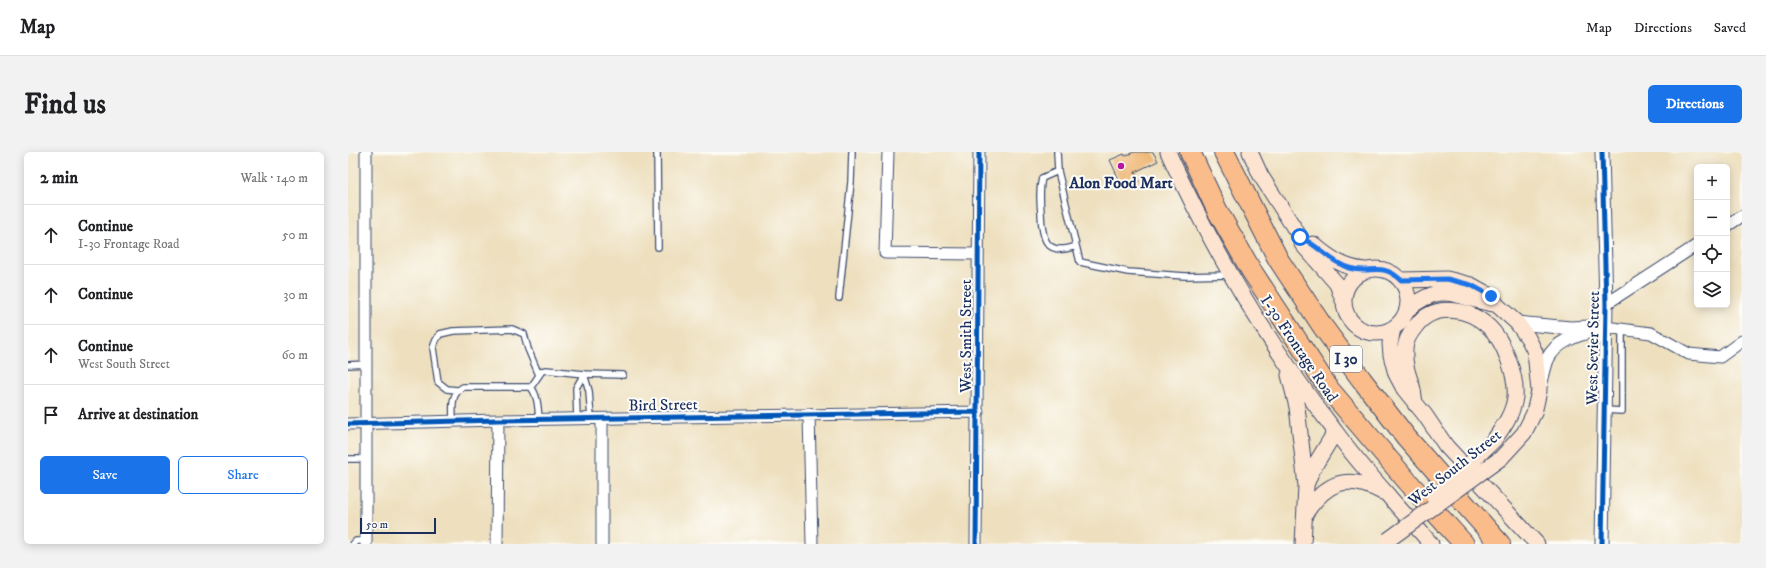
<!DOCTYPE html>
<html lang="en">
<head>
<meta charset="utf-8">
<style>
	:root { --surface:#fff; --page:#f2f2f2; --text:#202124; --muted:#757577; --line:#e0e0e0; --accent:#1a73e8 }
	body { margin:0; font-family:"IM FELL DW Pica",serif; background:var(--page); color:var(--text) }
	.controls { position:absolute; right:12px; top:12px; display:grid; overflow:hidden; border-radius:6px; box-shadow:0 2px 10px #0003 }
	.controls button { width:36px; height:36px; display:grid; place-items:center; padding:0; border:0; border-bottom:1px solid var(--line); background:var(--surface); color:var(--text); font:20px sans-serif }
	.scale { position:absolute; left:12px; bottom:10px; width:76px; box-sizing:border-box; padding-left:4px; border:2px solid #1b2f5e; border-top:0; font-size:11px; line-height:14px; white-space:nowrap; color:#1b2f5e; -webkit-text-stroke:3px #fdfcf7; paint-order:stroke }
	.stop { position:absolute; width:12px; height:12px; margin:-9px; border:3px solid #1a73e8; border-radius:50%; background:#fff }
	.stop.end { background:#1a73e8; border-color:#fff; box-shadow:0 1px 4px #0008 }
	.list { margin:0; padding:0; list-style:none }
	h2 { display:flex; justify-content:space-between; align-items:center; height:52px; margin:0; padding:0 16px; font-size:17px }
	h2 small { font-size:13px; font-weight:400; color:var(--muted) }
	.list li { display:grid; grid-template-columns:26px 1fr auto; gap:12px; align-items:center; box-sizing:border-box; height:60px; padding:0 16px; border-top:1px solid var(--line) }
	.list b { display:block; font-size:15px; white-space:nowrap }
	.list p { margin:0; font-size:13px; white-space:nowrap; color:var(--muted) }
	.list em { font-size:13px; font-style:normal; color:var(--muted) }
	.actions { display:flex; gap:8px; padding:12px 16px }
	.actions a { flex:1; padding:9px 0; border:1px solid var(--accent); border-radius:6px; text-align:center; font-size:14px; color:var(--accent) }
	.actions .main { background:var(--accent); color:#fff }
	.icon { flex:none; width:22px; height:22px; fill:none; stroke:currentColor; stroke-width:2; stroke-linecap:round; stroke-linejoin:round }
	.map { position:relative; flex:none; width:1394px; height:392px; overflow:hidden; border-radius:6px }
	header { display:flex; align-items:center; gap:24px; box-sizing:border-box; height:56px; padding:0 20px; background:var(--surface); border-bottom:1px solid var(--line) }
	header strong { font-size:19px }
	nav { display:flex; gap:22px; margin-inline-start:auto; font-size:14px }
	.intro { display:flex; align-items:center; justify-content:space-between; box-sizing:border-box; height:96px; padding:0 24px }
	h1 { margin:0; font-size:28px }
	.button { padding:10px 18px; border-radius:6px; background:var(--accent); color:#fff; font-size:14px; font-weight:700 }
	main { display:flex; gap:24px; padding:0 24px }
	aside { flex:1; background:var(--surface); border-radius:6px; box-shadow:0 2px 10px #0003 }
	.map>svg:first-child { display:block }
	.building { fill:#efb776 }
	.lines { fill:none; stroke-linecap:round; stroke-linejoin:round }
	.service-casing { stroke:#3b4a6d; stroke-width:8 }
	.minor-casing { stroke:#3b4a6d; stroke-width:13 }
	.tertiary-casing { stroke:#3b4a6d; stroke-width:15 }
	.secondary-casing { stroke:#3b4a6d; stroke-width:17 }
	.motorway-casing { stroke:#3b4a6d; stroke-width:22 }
	.service { stroke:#fff; stroke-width:5.5 }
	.minor { stroke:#fff; stroke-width:11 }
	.tertiary { stroke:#fff; stroke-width:13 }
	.secondary { stroke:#fde4d1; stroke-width:15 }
	.motorway { stroke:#fabc8b; stroke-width:20 }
	.secondary-bridge-casing { stroke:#3b4a6d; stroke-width:17; stroke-linecap:butt }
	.secondary-bridge { stroke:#fde4d1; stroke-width:15 }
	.cycleway-casing { stroke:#fdfcf7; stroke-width:8 }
	.cycleway { stroke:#0057b8; stroke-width:5 }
	.route { stroke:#1a73e8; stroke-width:5 }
	.poi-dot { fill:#b5179e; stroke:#fdfcf7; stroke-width:1.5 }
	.labels { text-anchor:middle; stroke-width:4; stroke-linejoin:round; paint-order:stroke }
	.shield { fill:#fdfcf7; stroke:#5f6c8c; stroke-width:1 }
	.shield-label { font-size:15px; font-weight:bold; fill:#1b2f5e }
	.poi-label { font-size:16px; font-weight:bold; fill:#1b2f5e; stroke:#fdfcf7 }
	.street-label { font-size:16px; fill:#1b2f5e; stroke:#fdfcf7 }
</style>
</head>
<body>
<header>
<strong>Map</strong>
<nav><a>Map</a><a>Directions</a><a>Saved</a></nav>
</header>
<div class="intro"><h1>Find us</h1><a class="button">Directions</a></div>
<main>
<aside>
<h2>2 min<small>Walk · 140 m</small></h2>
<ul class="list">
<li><svg class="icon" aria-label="ahead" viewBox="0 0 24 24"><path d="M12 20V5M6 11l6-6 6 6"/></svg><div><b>Continue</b><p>I-30 Frontage Road</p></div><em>50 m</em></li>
<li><svg class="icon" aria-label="ahead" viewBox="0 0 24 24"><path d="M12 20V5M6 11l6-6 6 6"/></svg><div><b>Continue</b></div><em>30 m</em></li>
<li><svg class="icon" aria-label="ahead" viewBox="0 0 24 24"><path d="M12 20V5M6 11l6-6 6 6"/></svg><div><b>Continue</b><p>West South Street</p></div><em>60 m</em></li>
<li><svg class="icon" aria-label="arrive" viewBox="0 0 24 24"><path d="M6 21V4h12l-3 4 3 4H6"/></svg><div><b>Arrive at destination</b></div></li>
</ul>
<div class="actions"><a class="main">Save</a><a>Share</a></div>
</aside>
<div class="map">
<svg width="1394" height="392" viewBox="0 0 1394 392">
	<rect width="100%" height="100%" fill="#fdfcf7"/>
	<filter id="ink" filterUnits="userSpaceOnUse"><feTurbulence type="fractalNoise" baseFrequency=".025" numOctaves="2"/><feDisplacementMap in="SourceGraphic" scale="8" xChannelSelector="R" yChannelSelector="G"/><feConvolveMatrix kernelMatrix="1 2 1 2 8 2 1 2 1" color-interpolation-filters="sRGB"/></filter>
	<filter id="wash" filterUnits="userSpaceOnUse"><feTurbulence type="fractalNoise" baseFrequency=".012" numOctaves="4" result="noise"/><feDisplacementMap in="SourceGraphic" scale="16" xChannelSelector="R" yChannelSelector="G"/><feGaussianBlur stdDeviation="0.9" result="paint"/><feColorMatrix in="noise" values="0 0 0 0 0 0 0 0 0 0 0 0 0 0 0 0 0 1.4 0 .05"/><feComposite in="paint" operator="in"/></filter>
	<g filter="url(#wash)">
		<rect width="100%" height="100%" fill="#eee0bf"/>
		<g id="blocks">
			<!-- building -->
			<path class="building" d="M786 0H805L810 9 787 20 791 29 775 36 762 8 776 2 777 4Z"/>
		</g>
	</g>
	<g filter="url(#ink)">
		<use href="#blocks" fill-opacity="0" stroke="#3b4a6d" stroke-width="1"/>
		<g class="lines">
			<!-- service casing -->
			<g class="service-casing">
				<path id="service" d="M309 0 310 95
					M709 0 710 19 732 110 780 120 837 124 882 123
					M710 19 694 26C691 38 692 49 693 61 694 86 697 105 728 94
					M491 146 503 30 504 0
					M0 213 18 212
					M183 235 194 219 198 218 236 222 275 223
					M109 238 99 237 90 230 85 196 88 188 92 182 105 179 164 177 176 182 180 197 191 223
					M1256 258 1274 259V177
					M229 267 228 236 236 222 241 239 243 267
					M105 269C105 256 102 242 115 235H183C190 244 190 256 191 267
					M0 307H18
					M5 392 8 389H18"/>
			</g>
			<!-- minor casing -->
			<g class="minor-casing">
				<path id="minor" d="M540 0 537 101 630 102
					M1379 74 1394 64
					M1258 152 1349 93
					M1257 175 1303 181 1341 202 1372 205 1394 189
					M461 262 464 392
					M254 267V392
					M0 272 150 268 630 260
					M18 392V0
					M149 392 150 268
					M628 392 631 0"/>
			</g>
			<!-- tertiary casing -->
			<g class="tertiary-casing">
				<path id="tertiary" d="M1169 171 1223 176 1241 175
					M1192 235C1194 226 1196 216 1199 208 1209 186 1237 181 1257 175
					M1254 392 1258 152 1254 0"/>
			</g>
			<!-- secondary casing -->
			<g class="secondary-casing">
				<path id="secondary" d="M820 0C865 99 921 193 987 279 1003 301 1021 322 1039 342 1053 359 1069 375 1083 392
					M902 0 913 24 952 85 954 92 989 132 995 148
					M965 92C981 106 996 116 1017 118
					M996 149a32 32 0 1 1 64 0a32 32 0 1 1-64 0Z
					M1053 128 1099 127 1123 133 1143 144 1149 153 1169 171 1180 186 1187 200 1191 239 1186 261 1176 281 1153 306
					M1059 158C1095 127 1109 147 1146 152
					M1045 176 1042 192 1043 203 1048 222 1056 237 1077 263 1098 294 1189 392
					M941 223 949 255 958 334 955 392
					M1067 252C1066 246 1066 240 1064 234 1060 222 1056 212 1057 198 1057 189 1062 181 1068 174 1086 150 1121 156 1141 175 1156 189 1169 224 1167 245 1165 262 1155 275 1146 288
					M958 333 964 318 987 280
					M957 362C978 330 999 321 1034 340"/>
			</g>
			<!-- motorway casing -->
			<g class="motorway-casing">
				<path id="motorway" d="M842 0 869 58 903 118 981 237 1060 330 1116 392
					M876 0 930 107 975 175 1014 228 1058 285 1152 392"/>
			</g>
			<!-- service -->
			<use href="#service" class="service"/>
			<!-- minor -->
			<use href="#minor" class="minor"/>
			<!-- tertiary -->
			<use href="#tertiary" class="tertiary"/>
			<!-- secondary -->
			<use href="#secondary" class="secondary"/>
			<!-- motorway -->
			<use href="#motorway" class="motorway"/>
			<!-- secondary-bridge casing -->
			<g class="secondary-bridge-casing">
				<path id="secondary-bridge" d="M1086 346 1146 288
					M1040 388 1153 306"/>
			</g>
			<!-- secondary-bridge -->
			<use href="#secondary-bridge" class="secondary-bridge"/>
			<!-- cycleway casing -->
			<g class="cycleway-casing">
				<path id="cycleway" d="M0 272 150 268 630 260
					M628 392 631 0
					M1254 392 1258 152 1254 0"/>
			</g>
			<!-- cycleway -->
			<use href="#cycleway" class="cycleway"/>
		</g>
	</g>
	<g class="lines" filter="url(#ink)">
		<!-- route -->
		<path class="route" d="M952 85C970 93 982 110 1001 116 1023 123 1033 109 1053 128L1099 127 1123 133 1143 144"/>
	</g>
	<!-- markers -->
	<circle class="poi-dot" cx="773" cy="14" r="4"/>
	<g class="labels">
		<!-- shield labels -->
		<rect class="shield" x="982" y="194" width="32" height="26" rx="3"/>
		<g class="shield-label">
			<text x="998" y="212">I 30</text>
		</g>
		<!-- poi labels -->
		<g class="poi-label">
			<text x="773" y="36">Alon Food Mart</text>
		</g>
		<!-- street labels -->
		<g class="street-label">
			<text transform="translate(617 184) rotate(-90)" y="6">West Smith Street</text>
			<text transform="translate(952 196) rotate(56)" y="6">I-30 Frontage Road</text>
			<text transform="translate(1244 196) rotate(-89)" y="6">West Sevier Street</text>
			<text transform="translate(315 252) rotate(-1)" y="6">Bird Street</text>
			<text transform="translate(1106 315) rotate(-38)" y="6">West South Street</text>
		</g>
	</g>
</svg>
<div class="controls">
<button>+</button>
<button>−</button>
<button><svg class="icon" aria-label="locate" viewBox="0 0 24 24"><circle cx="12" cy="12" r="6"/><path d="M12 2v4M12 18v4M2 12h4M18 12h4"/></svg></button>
<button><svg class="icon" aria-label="layers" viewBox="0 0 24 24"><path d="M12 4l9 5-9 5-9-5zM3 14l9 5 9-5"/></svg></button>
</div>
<div class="scale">50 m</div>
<div class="stop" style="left:952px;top:85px"></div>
<div class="stop end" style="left:1143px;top:144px"></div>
</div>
</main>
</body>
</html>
